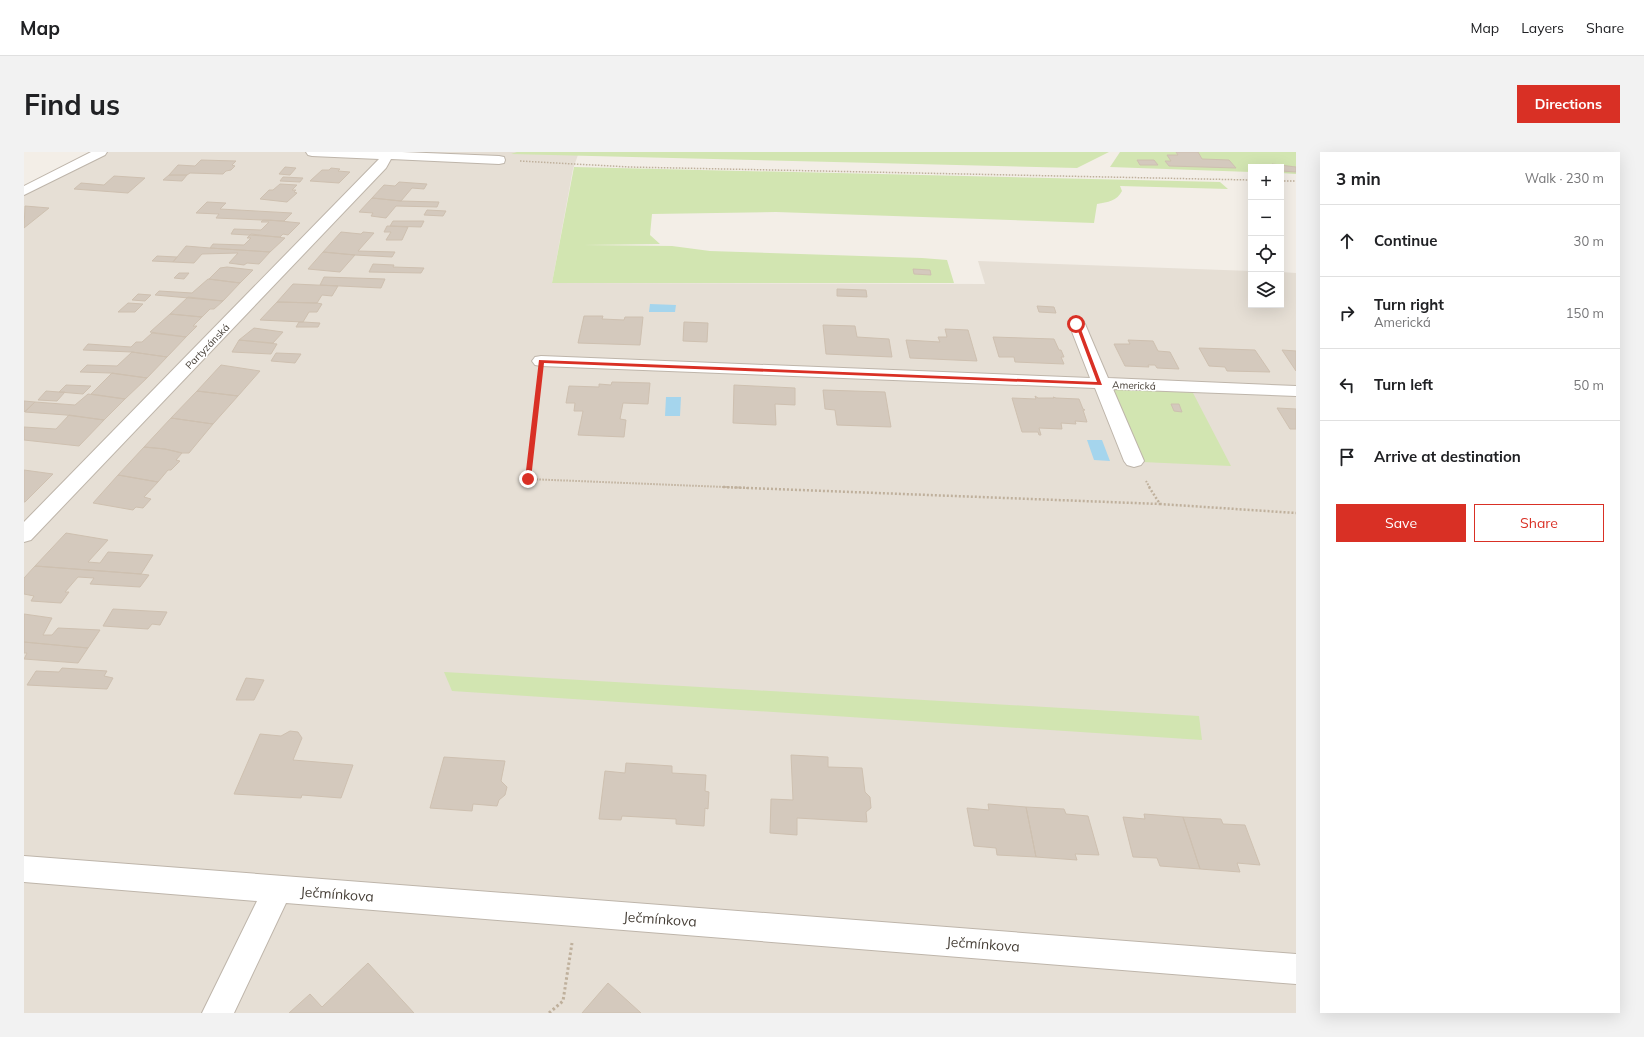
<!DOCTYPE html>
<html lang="en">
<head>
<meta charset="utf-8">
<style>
	:root { --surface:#fff; --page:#f2f2f2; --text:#202124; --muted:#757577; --line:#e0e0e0; --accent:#d93025 }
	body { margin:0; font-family:Mulish,sans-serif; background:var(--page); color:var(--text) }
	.controls { position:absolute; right:12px; top:12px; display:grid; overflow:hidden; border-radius:0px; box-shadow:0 4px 16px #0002 }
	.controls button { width:36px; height:36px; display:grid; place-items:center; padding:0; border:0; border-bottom:1px solid var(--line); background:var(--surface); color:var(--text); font:20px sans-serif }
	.stop { position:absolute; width:12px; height:12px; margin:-9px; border:3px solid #d93025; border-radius:50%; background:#fff }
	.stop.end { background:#d93025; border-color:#fff; box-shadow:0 1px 4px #0008 }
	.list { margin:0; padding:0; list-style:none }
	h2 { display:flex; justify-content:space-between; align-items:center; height:52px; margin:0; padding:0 16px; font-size:17px }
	h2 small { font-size:13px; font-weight:400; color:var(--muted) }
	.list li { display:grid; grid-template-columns:26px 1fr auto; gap:12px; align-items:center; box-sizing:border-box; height:72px; padding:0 16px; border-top:1px solid var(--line) }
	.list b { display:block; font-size:15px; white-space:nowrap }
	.list p { margin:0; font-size:13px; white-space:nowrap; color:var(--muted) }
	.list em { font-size:13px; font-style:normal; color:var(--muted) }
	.actions { display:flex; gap:8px; padding:12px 16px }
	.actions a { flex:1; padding:9px 0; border:1px solid var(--accent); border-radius:0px; text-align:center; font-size:14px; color:var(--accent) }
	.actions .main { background:var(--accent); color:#fff }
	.icon { flex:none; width:22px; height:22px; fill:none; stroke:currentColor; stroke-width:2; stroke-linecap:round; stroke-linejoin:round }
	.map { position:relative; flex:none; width:1272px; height:861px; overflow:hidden; border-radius:0px }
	header { display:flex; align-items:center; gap:24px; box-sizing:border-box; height:56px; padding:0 20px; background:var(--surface); border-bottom:1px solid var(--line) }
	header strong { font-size:19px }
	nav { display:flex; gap:22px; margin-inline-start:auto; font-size:14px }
	.intro { display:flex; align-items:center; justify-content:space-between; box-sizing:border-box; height:96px; padding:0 24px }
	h1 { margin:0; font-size:28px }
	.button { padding:10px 18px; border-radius:0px; background:var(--accent); color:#fff; font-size:14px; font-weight:700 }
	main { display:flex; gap:24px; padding:0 24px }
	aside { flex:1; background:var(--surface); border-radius:0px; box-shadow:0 4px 16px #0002 }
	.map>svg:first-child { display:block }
	.residential { fill:#e6dfd5 }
	.green { fill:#d2e5b1 }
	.water { fill:#a5d5ed }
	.building { fill:#d4c9bd; stroke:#cec0b0 }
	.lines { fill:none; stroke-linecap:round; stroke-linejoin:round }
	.minor-casing { stroke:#beb5aa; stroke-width:2 }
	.path-far3 { stroke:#bfb09c; stroke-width:1.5; stroke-dasharray:1.5 1.5; stroke-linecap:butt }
	.path-far2 { stroke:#bfb09c; stroke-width:2; stroke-dasharray:1.5 1.5; stroke-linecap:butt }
	.path-far1 { stroke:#bfb09c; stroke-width:2.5; stroke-dasharray:2 2; stroke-linecap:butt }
	.path { stroke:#bfb09c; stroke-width:3; stroke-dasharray:2.5 2.5; stroke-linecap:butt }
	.minor { fill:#fff; fill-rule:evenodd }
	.route { fill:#d93025 }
	.labels { text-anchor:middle; stroke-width:3; stroke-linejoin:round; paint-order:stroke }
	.far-street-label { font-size:10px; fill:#453e36; stroke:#fff }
	.near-street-label { font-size:14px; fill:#453e36; stroke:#fff }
</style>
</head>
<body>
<header>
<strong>Map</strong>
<nav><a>Map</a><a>Layers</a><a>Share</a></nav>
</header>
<div class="intro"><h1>Find us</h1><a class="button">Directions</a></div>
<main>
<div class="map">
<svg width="1272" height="861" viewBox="0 0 1272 861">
	<rect width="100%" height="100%" fill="#f3eee7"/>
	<!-- residential -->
	<path class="residential" d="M75 0H555L549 17 528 131 961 132 954 109 1227 119V153H1257V120L1272 121V861H0V38Z"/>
	<!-- green -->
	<path class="green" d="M493 0H1085L1053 16 487 2Z
		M1096 0H1272V22L1257 21V15H1227V20L1086 15Z
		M550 15 1196 30 1204 37 1096 34 1098 39C1093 49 1084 50 1073 52L1070 71 752 60 628 62 626 83 636 92 560 93 648 94 686 99 898 106 923 108 930 131H528Z
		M1085 236 1168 239 1207 314 1118 310Z
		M420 520 1175 564 1178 588 428 539Z"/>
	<!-- water -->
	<path class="water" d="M626 152 652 153 651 160H625Z
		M642 245H657L656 264H641Z
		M1063 288H1078L1086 309 1070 308Z"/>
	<!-- building -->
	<path class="building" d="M1152 0H1174L1178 7 1205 8 1212 16 1145 14 1141 9H1147L1143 3H1154Z
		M177 8 212 9 208 13 211 14 207 18 202 19 199 22 166 21 163 23H145L154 13 171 14Z
		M1113 8H1130L1134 13H1116Z
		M1248 12 1272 15V20L1257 19V15H1250Z
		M261 15 272 16 266 23 255 22Z
		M307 16 316 17 314 19 326 20 315 31 286 29 298 18H305Z
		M145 23H163L158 29 139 28Z
		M90 24 121 26 104 41 50 37 57 31 80 33Z
		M259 25 279 26 276 30 256 29Z
		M375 30 403 32 400 37 388 36 377 49 348 46 360 33 371 34Z
		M256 32 273 33 268 38H272L270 40 273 41 263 50 236 47 245 38H249Z
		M348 46 377 49 415 50 413 55 372 54 362 66 347 64 349 61 335 60Z
		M183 50 202 51 196 57 268 61 260 69 192 66 195 62 172 61Z
		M1 54 25 56 0 76Z
		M403 58 422 59 419 64 400 63Z
		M239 68H246L276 71 264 83 259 82 256 85 207 82 210 77 237 78 245 70H237Z
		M369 69H400L397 75 366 74Z
		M363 74 384 75 378 88H362L367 80H360Z
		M317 80 337 82 339 80 350 81 334 99 371 100 368 105 331 103 299 100Z
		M227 82 261 86 246 100 186 96 189 92 220 93 227 86H223Z
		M162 94 186 96 246 100 235 112 223 111 220 113 205 111 214 101 178 102 170 111 149 110Z
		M299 100 331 103 316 120 284 117Z
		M133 104 153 105 149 110 128 109Z
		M349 112 370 113 369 115 400 116 397 121 345 120Z
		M203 115 229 118 216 131 185 127 196 116Z
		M889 117 906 118 907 123 890 122Z
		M155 121H165L160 127 150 126Z
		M300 125 361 127 357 136 296 133Z
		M184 127 216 131 199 149 131 143 135 139 168 141Z
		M269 132H270L314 134 308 144 298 143 293 151 253 150Z
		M813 137 842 138 843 145 813 144Z
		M114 142 127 143 121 149 108 148Z
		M164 145 199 149 190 157H186L178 165 146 162Z
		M253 150 293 151 298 152 293 160H285L279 170 236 168Z
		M104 151 119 152 111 160H94Z
		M1013 154 1030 155 1032 161 1015 160Z
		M146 162 178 165 169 174H173L162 185 126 180Z
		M560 164H579L578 167 600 168 601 165H619L616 193 554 191Z
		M275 170H279L296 171 294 175H272Z
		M660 170 684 171 683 190 659 189Z
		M799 173 831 174 833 185 865 187 868 205 802 202Z
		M230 176 259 180 249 191 215 188Z
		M921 177 944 178 953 209 886 206 882 188 916 190 914 185H923Z
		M128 181 162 185 143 205 108 200 59 198 64 192 107 195 112 190H118Z
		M969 185 1030 187 1035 198H1037L1040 205H1037L1040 212 991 210 990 205H975Z
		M215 188 253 192 247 202 208 200Z
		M1104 188 1129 189 1134 199 1146 200 1155 217 1133 216 1131 213H1124L1125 215 1101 214 1090 192H1106Z
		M1175 196 1231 198 1246 220 1203 219 1201 215 1185 214Z
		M1258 198 1272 199V219Z
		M108 200 143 205 123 226 86 221 56 220 63 213 93 214Z
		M252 201 277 202 271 211 247 209Z
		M197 213 236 219 214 244 173 239Z
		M88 221 123 226 101 247 67 242Z
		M588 230 626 231 624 252 599 251 596 267 602 268 600 285 554 283 559 259H550L551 251H542L545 234 575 235V232L587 233Z
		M42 233 67 234 59 242 35 240Z
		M710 233 771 236V253L751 252 752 273 709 271Z
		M799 238 861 240 867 275 813 273 811 258 801 257Z
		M22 239 35 240H41L33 249 14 248Z
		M173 239 214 244 189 272 147 266Z
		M64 242 101 247 80 268 42 263 1 260 11 250 51 253Z
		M1011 244 1014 246H1030L1029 245 1032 246 1055 247 1059 257 1061 258H1059L1063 270 1051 269 1052 272 1037 271 1038 277 1015 276 1017 283H1015L1014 280H998L988 246 1012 247Z
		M0 249 11 250 0 260Z
		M1147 252H1155L1158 260 1150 259Z
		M1253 256 1272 257V277H1266Z
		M45 263 80 268 55 294 0 288V275L32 277Z
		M147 266 189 272 165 301H158L141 297 120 295Z
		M120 295 141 297 158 301 152 308 156 309 147 318H144L134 330 94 323Z
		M0 318 29 322 1 350H0Z
		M94 323 134 330 120 345 127 347 119 356 112 355 109 358 69 351Z
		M42 381 84 388 64 410 76 411 84 400 129 403 117 422 11 414Z
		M11 414 117 422 125 423 116 435 66 432 70 426 54 425 41 440H45L37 451 7 449 10 444 0 442V426Z
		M89 457 143 460 136 473 128 472 124 477 79 474Z
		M0 462 28 466 19 483H28L34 476 76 478 64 496 0 490Z
		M0 490 64 496 54 511 0 507 3 501H0Z
		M38 516 83 519 80 524 89 526 83 537 3 533 12 519 35 520Z
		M222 526 240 528 230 548H212Z
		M266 579 274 580 278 586 269 608 329 613 317 646 278 643 277 646 210 642 236 582 257 584Z
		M767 603 804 605V615L838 616 841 640 846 645 847 656 842 660 843 670 773 666V683L746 681 747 647 769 648Z
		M420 605 481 609 477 629 483 635 481 643 475 648 473 654 449 652 448 659 406 656Z
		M602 611 648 614V621L682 623 681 639 685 640 684 657 681 656 680 674 652 672V667L598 664 597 668 575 667 581 619 601 621Z
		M964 652 1002 655 1012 705 973 703 972 696 950 694 943 656 965 658Z
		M1002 655 1040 657 1042 662 1064 664 1075 703 1051 702 1053 708 1012 705Z
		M1120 662 1159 665 1176 717 1136 714 1133 706 1109 705 1099 665 1121 667Z
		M1159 665 1197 667 1199 672 1221 673 1236 713 1213 711 1216 720 1176 717Z
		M344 811 390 861H265L286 842 298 855Z
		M584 831 617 861H558Z"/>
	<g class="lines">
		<!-- minor casing -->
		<g class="minor-casing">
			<path id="minor" d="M67 0H83L81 3 0 43V34Z
				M282 0H378L475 4 480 5 481 8 480 11 475 12 367 7 362 16 7 388 0 390V370L355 7 288 4 284 3Z
				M1053 167 1059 169 1061 172 1084 226 1272 234V244L1089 237 1120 309 1117 313 1110 315 1103 313 1100 309 1071 236 517 214 511 213 508 209 511 205 517 204 1066 226 1045 172 1047 169Z
				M0 704 1272 802V832L262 751 210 861H178L233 749 0 730Z"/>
		</g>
		<!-- path-far3 -->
		<path class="path-far3" d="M496 9 605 15 1227 28
			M1257 29H1272"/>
		<!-- path-far2 -->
		<path class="path-far2" d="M515 231 504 327 725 336
			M1122 329 1126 336"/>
		<!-- path-far1 -->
		<path class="path-far1" d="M699 335 1136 352
			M1125 335 1136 352 1272 361"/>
		<!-- path -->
		<path class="path" d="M525 861 539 849 548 791"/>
		<!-- minor -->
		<use href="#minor" class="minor"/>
	</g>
	<!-- route -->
	<path class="route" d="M1051 171 1055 172 1078 233 520 211 507 327 504 329 501 327 515 208 1073 230Z"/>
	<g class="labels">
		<!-- far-street labels -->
		<g class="far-street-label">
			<text transform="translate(183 194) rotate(-46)" y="4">Partyzánská</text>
			<text transform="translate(1110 233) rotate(2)" y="4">Americká</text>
		</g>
		<!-- near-street labels -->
		<g class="near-street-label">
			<text transform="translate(313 742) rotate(4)" y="5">Ječmínkova</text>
			<text transform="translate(636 767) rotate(4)" y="5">Ječmínkova</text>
			<text transform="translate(959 792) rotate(4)" y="5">Ječmínkova</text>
		</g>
	</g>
</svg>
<div class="controls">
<button>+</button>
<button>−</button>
<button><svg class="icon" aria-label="locate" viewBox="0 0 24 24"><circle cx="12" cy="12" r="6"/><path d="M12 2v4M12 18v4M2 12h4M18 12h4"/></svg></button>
<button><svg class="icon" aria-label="layers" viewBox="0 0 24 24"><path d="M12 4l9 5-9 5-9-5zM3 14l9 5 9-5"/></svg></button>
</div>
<div class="stop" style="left:1052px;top:172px"></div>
<div class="stop end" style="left:504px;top:327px"></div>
</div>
<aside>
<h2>3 min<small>Walk · 230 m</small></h2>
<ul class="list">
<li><svg class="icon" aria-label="ahead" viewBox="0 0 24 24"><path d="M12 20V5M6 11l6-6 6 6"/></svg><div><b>Continue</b></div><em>30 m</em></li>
<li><svg class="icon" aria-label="right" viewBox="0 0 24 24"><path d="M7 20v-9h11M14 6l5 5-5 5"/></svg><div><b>Turn right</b><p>Americká</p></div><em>150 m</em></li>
<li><svg class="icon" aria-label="left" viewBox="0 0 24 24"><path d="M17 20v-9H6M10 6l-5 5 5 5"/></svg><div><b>Turn left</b></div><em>50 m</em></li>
<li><svg class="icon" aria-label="arrive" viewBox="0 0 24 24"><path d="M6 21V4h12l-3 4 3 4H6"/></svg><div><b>Arrive at destination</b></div></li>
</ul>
<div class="actions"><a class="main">Save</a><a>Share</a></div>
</aside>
</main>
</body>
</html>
